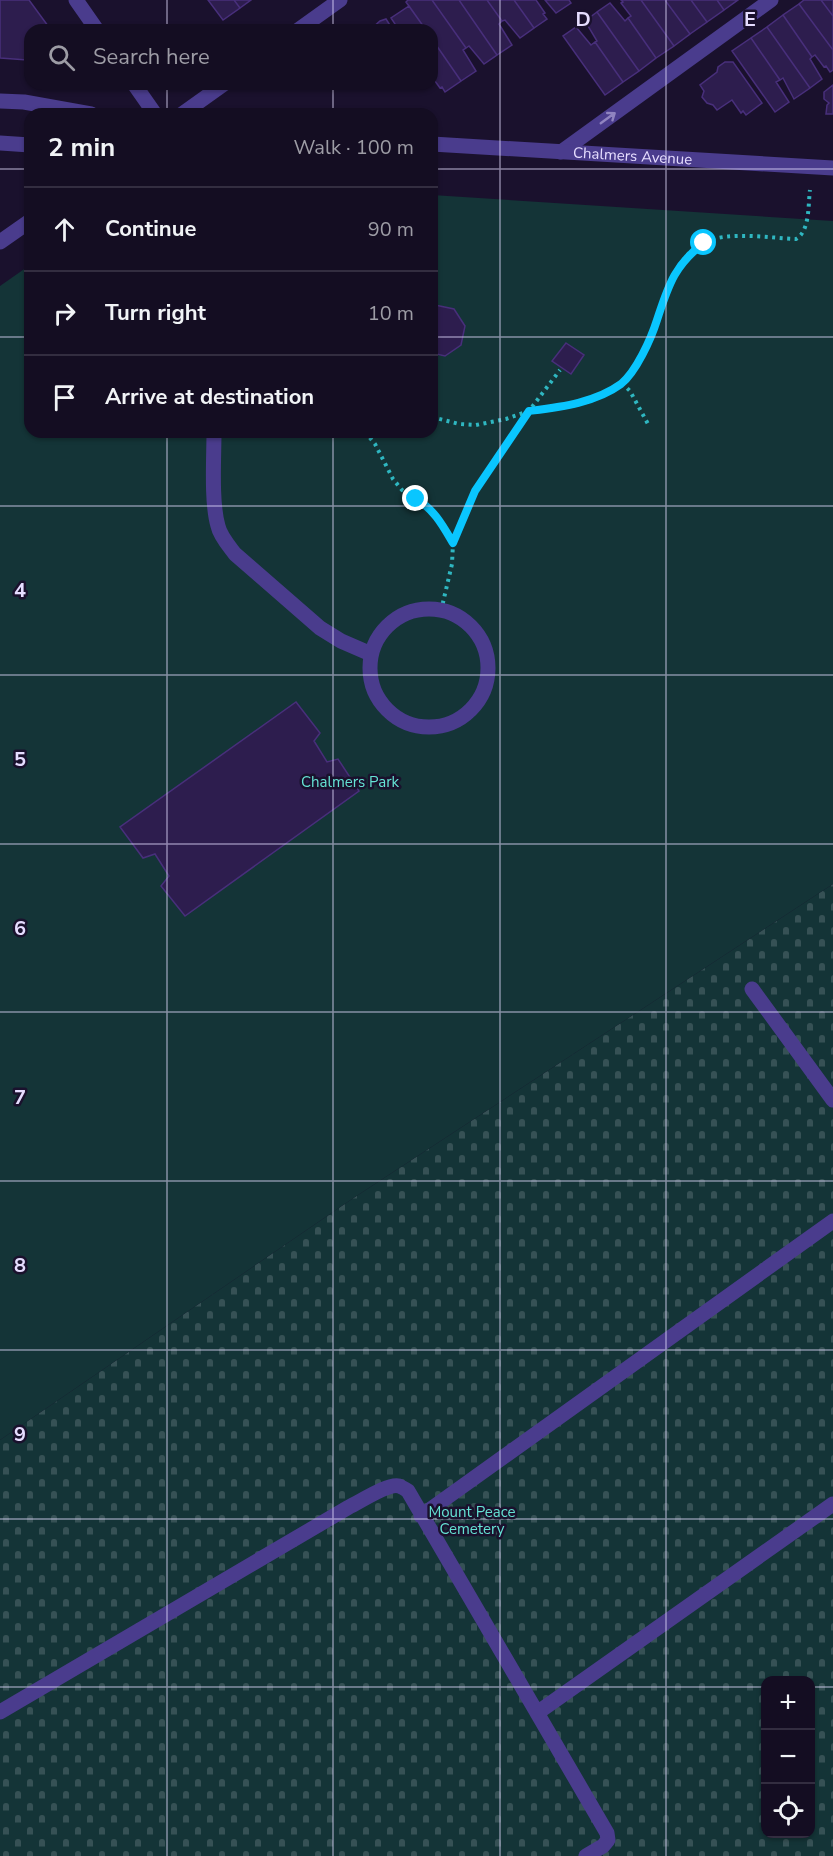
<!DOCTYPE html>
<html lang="en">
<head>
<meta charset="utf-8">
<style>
	:root { --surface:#140d22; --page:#1d162a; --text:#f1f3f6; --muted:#9d9ca5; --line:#332d40 }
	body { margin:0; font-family:"Nunito Sans",sans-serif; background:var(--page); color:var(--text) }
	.controls { position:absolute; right:18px; bottom:18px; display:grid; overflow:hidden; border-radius:12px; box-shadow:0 2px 4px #0004 }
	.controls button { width:54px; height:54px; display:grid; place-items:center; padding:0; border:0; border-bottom:2px solid var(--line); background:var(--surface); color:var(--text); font:30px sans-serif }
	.stop { position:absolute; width:18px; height:18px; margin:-14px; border:4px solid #09c6ff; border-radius:50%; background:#fff }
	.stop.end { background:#09c6ff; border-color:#fff; box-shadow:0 2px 6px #0008 }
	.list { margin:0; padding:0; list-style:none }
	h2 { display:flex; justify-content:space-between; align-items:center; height:78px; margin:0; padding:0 24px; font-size:26px }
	h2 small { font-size:20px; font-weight:400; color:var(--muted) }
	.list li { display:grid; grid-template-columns:39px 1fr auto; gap:18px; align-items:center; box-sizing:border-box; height:84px; padding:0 24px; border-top:2px solid var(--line) }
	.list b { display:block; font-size:22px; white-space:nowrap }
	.list em { font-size:20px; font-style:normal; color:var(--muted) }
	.icon { flex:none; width:33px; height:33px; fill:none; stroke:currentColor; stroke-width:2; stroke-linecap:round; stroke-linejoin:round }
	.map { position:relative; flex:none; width:833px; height:1856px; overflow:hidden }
	.search { position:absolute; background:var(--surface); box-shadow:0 2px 4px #0004; left:24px; top:24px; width:414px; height:66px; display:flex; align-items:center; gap:15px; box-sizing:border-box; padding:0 21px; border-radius:18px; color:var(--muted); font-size:22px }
	.panel { position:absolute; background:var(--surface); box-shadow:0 2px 4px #0004; left:24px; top:108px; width:414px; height:330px; border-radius:18px }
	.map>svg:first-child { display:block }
	.cemetery { fill:url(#cemetery-stones); fill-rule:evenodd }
	.green { fill:#143437 }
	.building { fill:#2d1d4e; stroke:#482f7b; stroke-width:1.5 }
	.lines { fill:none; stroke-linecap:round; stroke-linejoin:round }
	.path { stroke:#2fb7c1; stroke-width:4; stroke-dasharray:3 4.5; stroke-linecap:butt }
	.service { stroke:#4a3c8d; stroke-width:15 }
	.minor { stroke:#4a3c8d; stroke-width:15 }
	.tertiary { stroke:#4a3c8d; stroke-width:15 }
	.oneway { stroke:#9084c0 }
	.route { stroke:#09c6ff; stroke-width:8 }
	.grid { fill:none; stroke:#e6ddff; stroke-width:1.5; stroke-opacity:0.55 }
	.labels { text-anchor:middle; stroke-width:5; stroke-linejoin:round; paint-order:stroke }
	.street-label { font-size:15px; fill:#e6ddff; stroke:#1a112d }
	.park-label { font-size:15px; fill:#65e3d4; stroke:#1a112d }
	.grid-label { font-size:20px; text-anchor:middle; font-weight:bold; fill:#e6ddff; stroke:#1a112d; stroke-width:5; stroke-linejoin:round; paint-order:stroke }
</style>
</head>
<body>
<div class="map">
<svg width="833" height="1856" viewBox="0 0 833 1856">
	<defs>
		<pattern id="cemetery-stones" width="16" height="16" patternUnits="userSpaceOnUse" patternTransform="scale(1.5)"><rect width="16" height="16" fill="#143437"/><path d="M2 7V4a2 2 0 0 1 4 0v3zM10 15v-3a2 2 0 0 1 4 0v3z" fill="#365155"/></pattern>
	</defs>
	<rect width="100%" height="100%" fill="#1a112d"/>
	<!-- cemetery -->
	<path class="cemetery" d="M833 884V1856H0V1440L352 1199ZM766 1680H810V1834H766Z"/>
	<!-- green -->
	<path class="green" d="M432 195 833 221V884L352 1199 0 1440V286L30 265V432H432Z"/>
	<!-- building -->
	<path class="building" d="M0 0H29L51 30H30V57L27 60 0 58Z
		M208 0H234L240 8 223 20Z
		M234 0H251L240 8Z
		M408 0H432L466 48 463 50 476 71 461 81 432 39V30H426L406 2Z
		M432 0H459L497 55 484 64 469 46 466 48Z
		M459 0H487L502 21 499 24 512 45 497 55Z
		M487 0H514L534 28 520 38 505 20 502 21Z
		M514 0H536L545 13 543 14 547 19 534 28Z
		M545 0H569L571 3 556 13Z
		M621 0H641L674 46 656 58 628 18 631 16 621 3 623 2Z
		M641 0H665L690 34 674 46Z
		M665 0H691L707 22 690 34Z
		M691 0H717L724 10 707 22Z
		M717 0H738L724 10Z
		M804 0H821L833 16V50L799 4Z
		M821 0H833V16Z
		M610 3 625 21 628 18 656 58 639 71 597 12Z
		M799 4 833 50V70L830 72 826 66 824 67 815 55 812 57 783 15Z
		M409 6 426 30H399L391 18Z
		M597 12 639 71 623 82 595 42 597 41 585 21Z
		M783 15 812 57 810 59 822 79 810 88 767 27Z
		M386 19 393 30H370L380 21Z
		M576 27 591 45 595 42 623 82 605 95 563 36Z
		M767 27 810 88 794 99 783 78 780 80 751 38Z
		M751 38 780 80 776 82 789 102 775 112 732 51Z
		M432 39 461 81 445 92 442 87 440 88 432 77Z
		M725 62H733L762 103 746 115 743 111 741 113 732 100 717 110 713 105 707 103 702 97 704 91 700 85 717 72 718 67Z
		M334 84H419V87L334 86Z
		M833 85V114H826L827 105 829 103 824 99V92Z
		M435 305 454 309 465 326 461 345 445 356 432 353V306Z
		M566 343 584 355 571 374 552 361Z
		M296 702 320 733 314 741 327 762 338 759 359 791 185 916 161 886 169 876 155 854 143 858 120 827Z"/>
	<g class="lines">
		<!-- path -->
		<path class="path" d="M622 383 630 391 648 424
			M432 417 459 424 476 425 506 419 529 411 560 370
			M365 432 375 444 393 479 402 490 425 504 433 512 453 543
			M441 611 452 564 453 543 468 504 483 479 529 411C560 407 593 403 620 384 627 379 632 370 636 363 645 350 651 336 657 322 667 293 674 257 705 242 729 231 769 238 796 239 810 231 808 205 810 190"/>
		<!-- service -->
		<path class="service" d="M214 432C214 458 211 502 218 526 220 536 229 546 235 554L320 628 341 641 371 654
			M370 668a59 59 0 1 1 118 0a59 59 0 1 1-118 0Z
			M752 989 833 1100
			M421 1516 833 1221
			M0 1712 349 1507C360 1502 388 1483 399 1486 402 1487 405 1489 408 1491L607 1833 608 1840 603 1846 586 1856
			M537 1713 833 1504"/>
		<!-- minor -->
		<path class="minor" d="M76 0 97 30
			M134 84 155 114
			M561 152 771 0"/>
		<!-- tertiary -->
		<g class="tertiary">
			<path d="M298 30 340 0"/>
			<path d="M0 101 24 102 91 114"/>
			<path d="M182 114 224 84"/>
			<path d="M0 143 30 145"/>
			<path id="s1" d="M432 144 833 168"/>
			<path d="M0 242 30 221"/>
		</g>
	</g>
	<!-- one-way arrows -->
	<defs><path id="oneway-shaft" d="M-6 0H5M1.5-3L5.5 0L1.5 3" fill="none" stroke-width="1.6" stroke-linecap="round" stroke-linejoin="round" transform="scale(1.5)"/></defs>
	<use class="oneway" href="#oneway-shaft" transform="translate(608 118) rotate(-36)"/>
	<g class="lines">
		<!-- route -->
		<path class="route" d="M416 499C434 509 443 526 453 543L475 491 529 411C560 407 595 403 621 384 636 372 651 339 657 320 668 287 674 265 704 243"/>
	</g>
	<!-- grid -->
	<path class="grid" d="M167 0V30M333 0V30M500 0V1856M666 0V1856M167 84V114M333 84V114M0 169H30M432 169H833M0 337H30M432 337H833M167 432V1856M333 432V1856M0 506H833M0 675H833M0 844H833M0 1012H833M0 1181H833M0 1350H833M0 1519H833M0 1687H766M810 1687H833"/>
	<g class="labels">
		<!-- street labels -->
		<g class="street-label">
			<text dy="5" stroke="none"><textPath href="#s1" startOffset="201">Chalmers Avenue</textPath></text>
		</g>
		<!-- park labels -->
		<g class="park-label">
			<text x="350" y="787">Chalmers Park</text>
			<text x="472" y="1517">Mount Peace<tspan x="472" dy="17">Cemetery</tspan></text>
		</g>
	</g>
	<g class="grid-label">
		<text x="583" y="26">D</text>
		<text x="750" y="26">E</text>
		<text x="20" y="597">4</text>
		<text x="20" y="766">5</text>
		<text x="20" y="935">6</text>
		<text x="20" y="1104">7</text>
		<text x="20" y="1272">8</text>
		<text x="20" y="1441">9</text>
	</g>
</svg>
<div class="controls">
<button>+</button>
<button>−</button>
<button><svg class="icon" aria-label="locate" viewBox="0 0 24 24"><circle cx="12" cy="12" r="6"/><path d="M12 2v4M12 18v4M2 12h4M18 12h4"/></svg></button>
</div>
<div class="stop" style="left:704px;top:243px"></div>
<div class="stop end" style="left:416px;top:499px"></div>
<div class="search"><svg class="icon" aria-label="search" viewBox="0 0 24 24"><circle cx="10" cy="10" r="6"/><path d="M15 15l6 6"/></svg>Search here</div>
<section class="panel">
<h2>2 min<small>Walk · 100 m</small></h2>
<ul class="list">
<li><svg class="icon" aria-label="ahead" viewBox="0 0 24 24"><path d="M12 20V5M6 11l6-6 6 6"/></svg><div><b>Continue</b></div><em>90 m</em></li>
<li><svg class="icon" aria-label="right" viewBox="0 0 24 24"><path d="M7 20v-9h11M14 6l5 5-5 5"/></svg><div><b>Turn right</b></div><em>10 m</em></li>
<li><svg class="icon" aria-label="arrive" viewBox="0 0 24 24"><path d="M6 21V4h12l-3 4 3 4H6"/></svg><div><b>Arrive at destination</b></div></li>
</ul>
</section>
</div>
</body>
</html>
